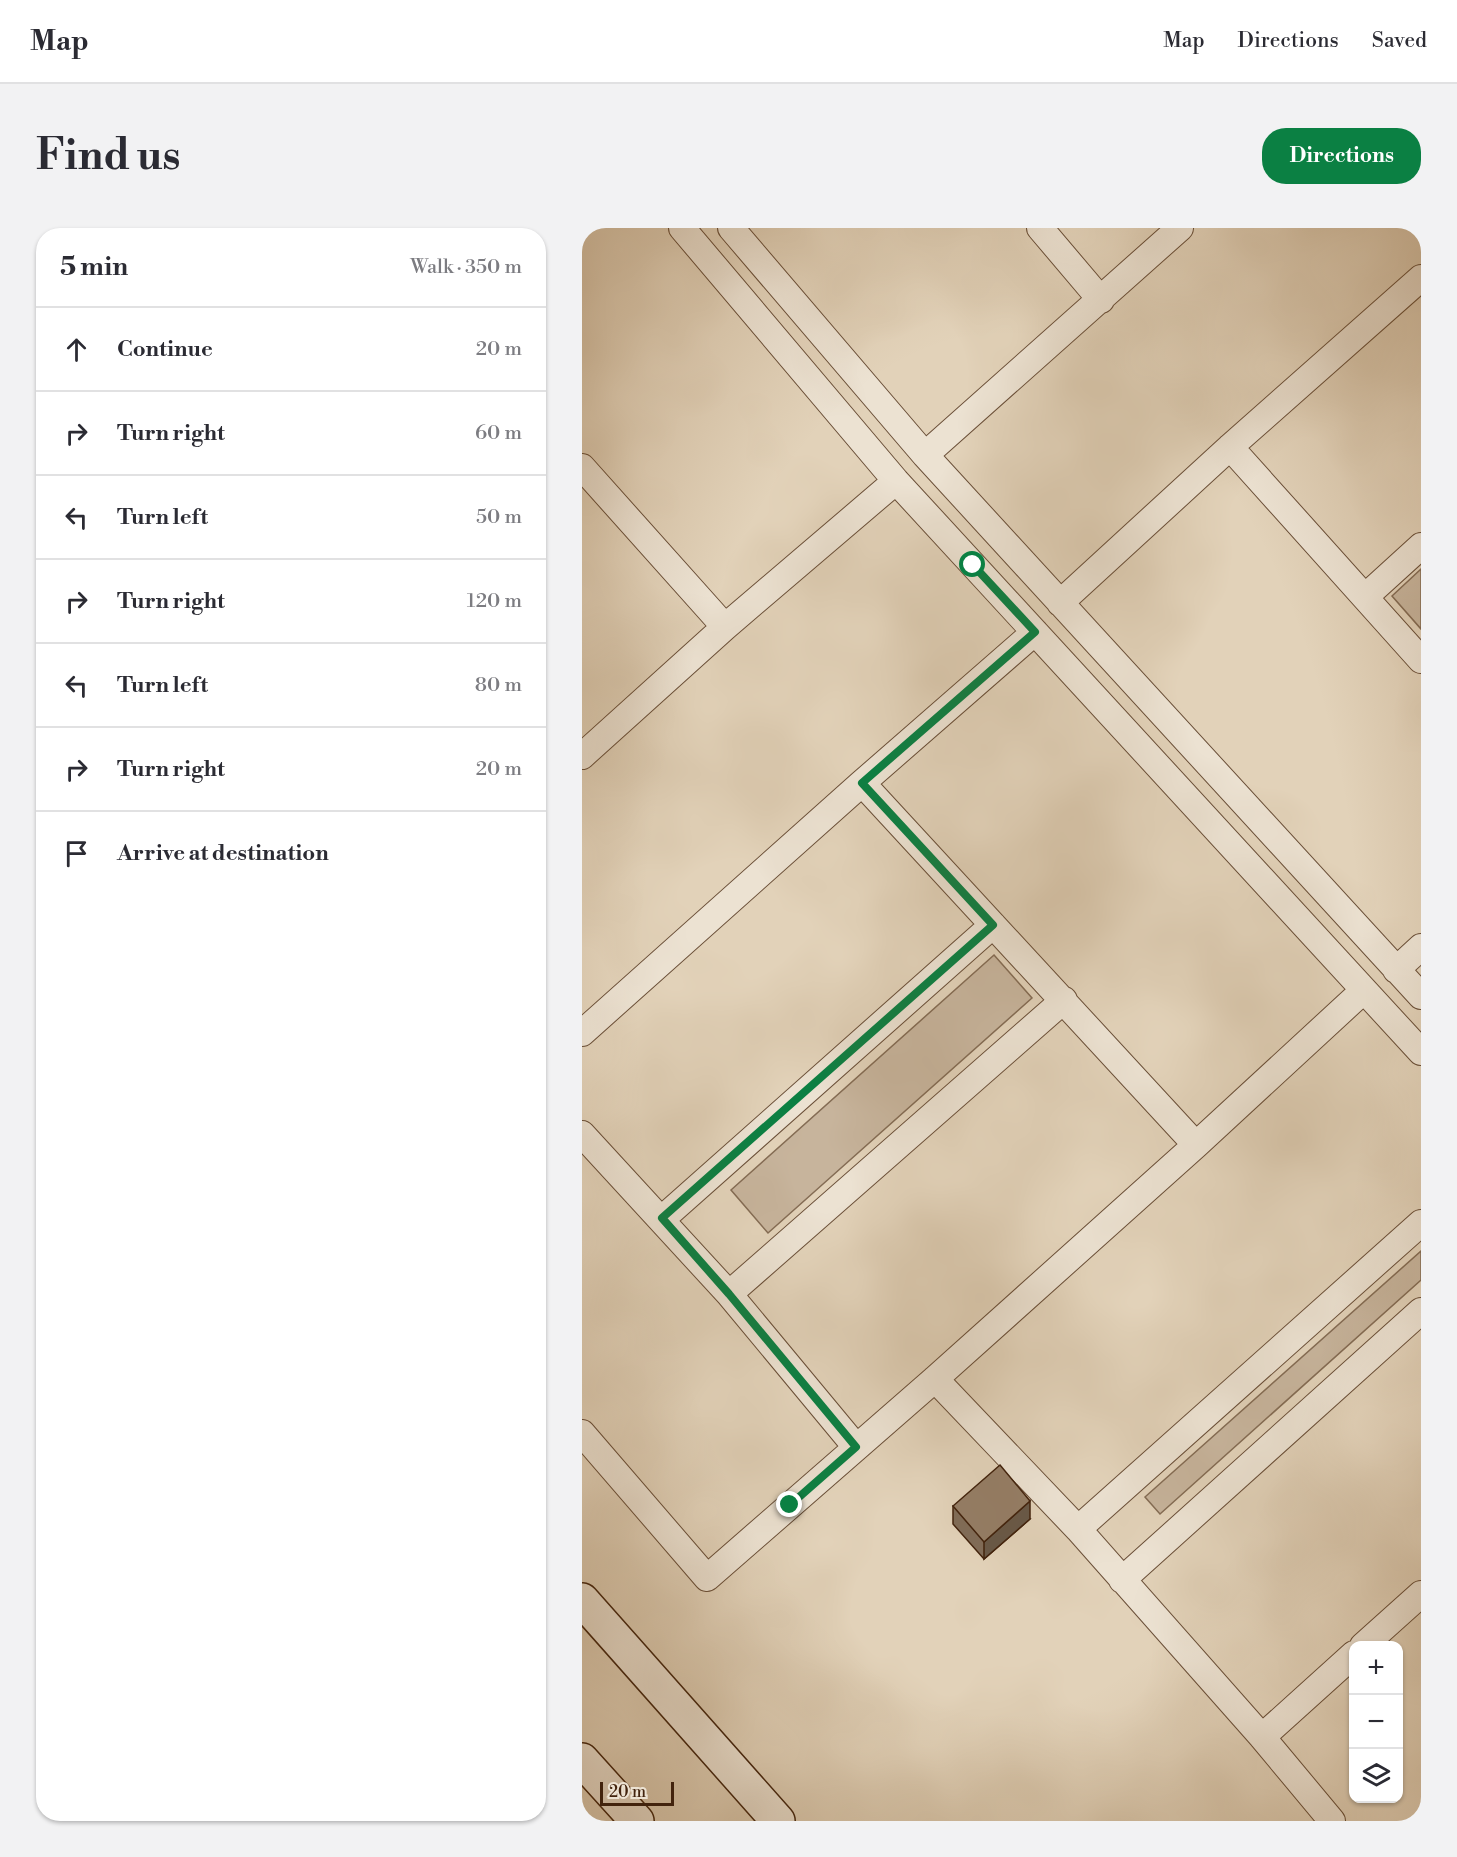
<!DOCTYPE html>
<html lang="en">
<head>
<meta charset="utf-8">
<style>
	:root { --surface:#fff; --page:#f2f2f3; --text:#2b2b33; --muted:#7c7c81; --line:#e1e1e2; --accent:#0b8043 }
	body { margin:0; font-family:"Libre Bodoni",serif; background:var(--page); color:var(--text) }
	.controls { position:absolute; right:18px; bottom:18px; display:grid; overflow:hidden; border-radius:12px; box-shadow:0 2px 4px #0004 }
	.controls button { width:54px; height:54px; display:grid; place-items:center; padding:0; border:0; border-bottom:2px solid var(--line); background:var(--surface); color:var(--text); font:30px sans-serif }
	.scale { position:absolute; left:18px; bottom:15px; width:74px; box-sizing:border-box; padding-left:6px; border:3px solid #42230d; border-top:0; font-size:16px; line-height:21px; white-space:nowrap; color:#42230d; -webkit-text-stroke:4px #ece2d2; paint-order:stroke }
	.stop { position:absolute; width:18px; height:18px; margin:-14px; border:4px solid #0b8043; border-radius:50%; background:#fff }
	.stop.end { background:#0b8043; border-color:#fff; box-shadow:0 2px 6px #0008 }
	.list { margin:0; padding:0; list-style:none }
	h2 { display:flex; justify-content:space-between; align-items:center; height:78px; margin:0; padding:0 24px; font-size:26px }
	h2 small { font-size:20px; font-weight:400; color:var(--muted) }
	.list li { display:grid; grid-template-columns:39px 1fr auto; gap:18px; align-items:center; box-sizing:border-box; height:84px; padding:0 24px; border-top:2px solid var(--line) }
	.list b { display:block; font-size:22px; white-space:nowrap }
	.list em { font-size:20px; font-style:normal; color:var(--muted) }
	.icon { flex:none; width:33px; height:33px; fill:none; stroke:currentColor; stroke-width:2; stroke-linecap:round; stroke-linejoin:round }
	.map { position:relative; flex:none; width:839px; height:1593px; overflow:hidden; border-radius:24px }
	header { display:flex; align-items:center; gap:36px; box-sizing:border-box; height:84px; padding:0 30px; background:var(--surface); border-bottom:2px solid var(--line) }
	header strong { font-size:28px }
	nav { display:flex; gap:33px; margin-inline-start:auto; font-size:21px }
	.intro { display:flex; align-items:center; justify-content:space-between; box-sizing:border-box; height:144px; padding:0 36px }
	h1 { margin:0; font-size:42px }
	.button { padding:15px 27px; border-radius:24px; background:var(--accent); color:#fff; font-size:21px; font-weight:700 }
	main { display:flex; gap:36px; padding:0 36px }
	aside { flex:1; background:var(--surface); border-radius:24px; box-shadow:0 2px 4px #0004 }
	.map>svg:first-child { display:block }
	.green { fill:#c7b49c; stroke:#846c54; stroke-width:1.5 }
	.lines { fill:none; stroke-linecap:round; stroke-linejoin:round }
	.minor-casing { stroke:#6a4f38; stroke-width:28 }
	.secondary-casing { stroke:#42230d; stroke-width:36 }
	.minor { stroke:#ece2d2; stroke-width:26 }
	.secondary { stroke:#ece2d2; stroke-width:33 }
	.wall { fill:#806c58; stroke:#42230d; stroke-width:1.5 }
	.shaded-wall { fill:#685847; stroke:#42230d; stroke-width:1.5 }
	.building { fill:#957e66; stroke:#42230d; stroke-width:1.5 }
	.route { stroke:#0b8043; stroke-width:8 }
</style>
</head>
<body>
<header>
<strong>Map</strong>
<nav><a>Map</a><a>Directions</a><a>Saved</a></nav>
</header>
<div class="intro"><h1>Find us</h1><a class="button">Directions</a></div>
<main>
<aside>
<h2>5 min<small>Walk · 350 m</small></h2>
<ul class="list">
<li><svg class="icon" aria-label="ahead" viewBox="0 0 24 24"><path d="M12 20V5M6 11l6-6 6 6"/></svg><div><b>Continue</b></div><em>20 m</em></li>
<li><svg class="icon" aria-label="right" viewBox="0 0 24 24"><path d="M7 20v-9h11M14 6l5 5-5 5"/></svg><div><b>Turn right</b></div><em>60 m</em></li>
<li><svg class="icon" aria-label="left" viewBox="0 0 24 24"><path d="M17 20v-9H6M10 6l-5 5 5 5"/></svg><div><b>Turn left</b></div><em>50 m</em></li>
<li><svg class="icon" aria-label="right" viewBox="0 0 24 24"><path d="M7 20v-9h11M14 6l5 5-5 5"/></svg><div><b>Turn right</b></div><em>120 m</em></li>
<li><svg class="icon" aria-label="left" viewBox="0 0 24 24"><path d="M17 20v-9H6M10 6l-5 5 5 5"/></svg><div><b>Turn left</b></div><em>80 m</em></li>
<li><svg class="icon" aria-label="right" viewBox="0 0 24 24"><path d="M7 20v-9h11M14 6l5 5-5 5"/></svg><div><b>Turn right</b></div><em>20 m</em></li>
<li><svg class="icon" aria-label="arrive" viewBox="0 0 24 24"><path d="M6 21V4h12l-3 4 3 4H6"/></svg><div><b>Arrive at destination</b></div></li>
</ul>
</aside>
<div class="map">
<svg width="839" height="1593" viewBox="0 0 839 1593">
	<rect width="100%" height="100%" fill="#e2d2b9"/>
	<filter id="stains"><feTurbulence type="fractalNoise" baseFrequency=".00333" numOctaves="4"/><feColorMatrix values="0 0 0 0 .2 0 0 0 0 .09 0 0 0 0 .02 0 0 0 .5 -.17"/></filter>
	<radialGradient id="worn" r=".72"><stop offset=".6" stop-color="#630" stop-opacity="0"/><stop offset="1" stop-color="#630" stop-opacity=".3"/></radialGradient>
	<!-- green -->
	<path class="green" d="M839 341V401L810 368Z
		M412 727 450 770 186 1005 149 962Z
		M839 1023V1052L578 1286 563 1269Z"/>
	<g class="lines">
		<!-- minor casing -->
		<g class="minor-casing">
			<path id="minor" d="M100 0 314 253 839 824
				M149 0 343 227 839 768
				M458 0 519 72
				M648 219 839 432
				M343 227 598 0
				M0 239 143 399
				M783 369 839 318
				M478 375 648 219 839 50
				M0 528 143 399 314 253
				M280 555 614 917
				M814 742 839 719
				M0 805 280 555 453 404
				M0 906 147 1066 274 1219
				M80 991 411 697
				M147 1066 482 772
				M353 1151 496 1301 680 1509 750 1593
				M0 1205 125 1350 353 1151 614 917 782 762
				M496 1301 839 995
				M540 1352 839 1083
				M781 1418 839 1366
				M680 1509 772 1426"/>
		</g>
		<!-- secondary casing -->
		<g class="secondary-casing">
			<path id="secondary" d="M0 1372 196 1593
				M0 1532 55 1593"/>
		</g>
		<!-- minor -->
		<use href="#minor" class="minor"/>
		<!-- secondary -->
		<use href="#secondary" class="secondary"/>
	</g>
	<!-- wall -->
	<path class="wall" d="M371 1278 448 1291 402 1331 371 1296Z"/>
	<!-- shaded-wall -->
	<path class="shaded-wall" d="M448 1273V1291L402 1331V1314Z"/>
	<!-- building -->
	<path class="building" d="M418 1237 448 1273 402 1314 371 1278Z"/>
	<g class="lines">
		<!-- route -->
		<path class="route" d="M208 1277 274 1219 147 1066 80 990 411 697 280 555 453 404 391 337"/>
	</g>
	<rect width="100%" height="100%" filter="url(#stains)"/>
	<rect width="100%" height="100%" fill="url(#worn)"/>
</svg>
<div class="controls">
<button>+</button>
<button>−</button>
<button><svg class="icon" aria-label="layers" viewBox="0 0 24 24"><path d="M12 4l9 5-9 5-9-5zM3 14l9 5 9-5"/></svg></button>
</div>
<div class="scale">20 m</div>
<div class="stop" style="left:391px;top:337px"></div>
<div class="stop end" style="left:208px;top:1277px"></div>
</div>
</main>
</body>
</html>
